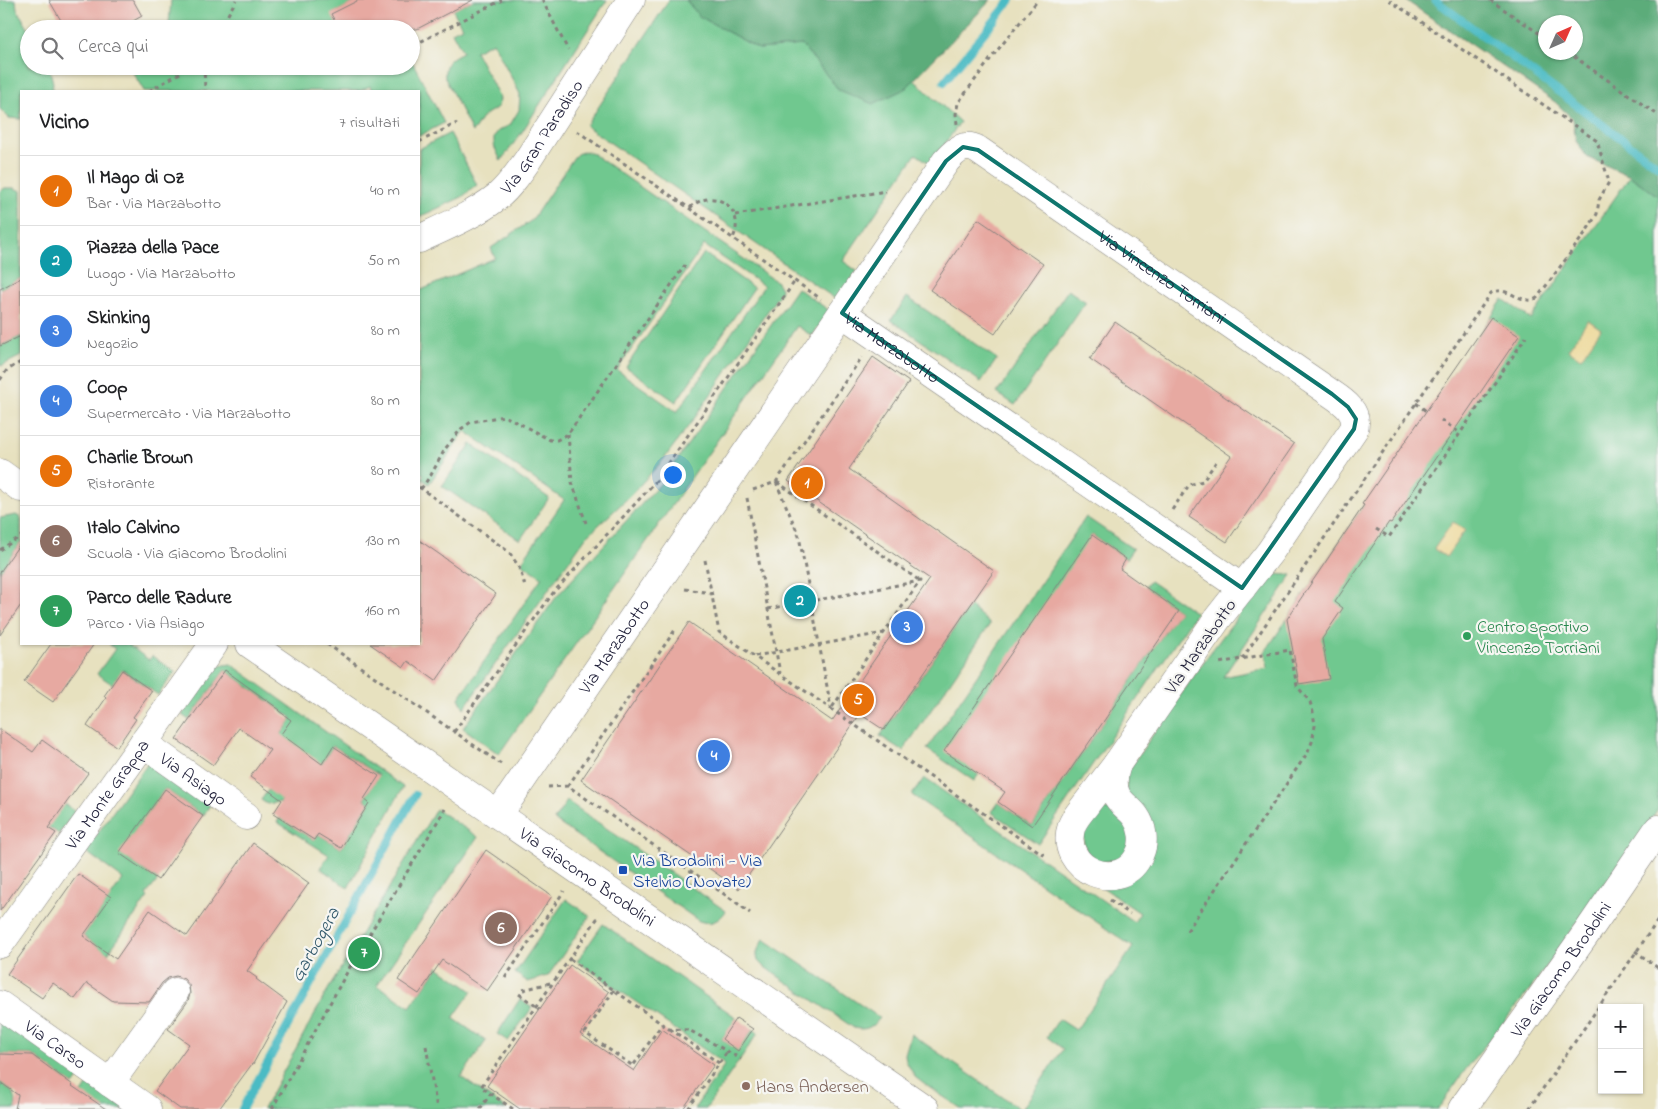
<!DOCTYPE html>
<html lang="it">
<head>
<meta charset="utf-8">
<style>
	:root { --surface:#fff; --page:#f2f2f2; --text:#202124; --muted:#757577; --line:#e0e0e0; --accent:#2563eb }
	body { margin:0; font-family:"Indie Flower",sans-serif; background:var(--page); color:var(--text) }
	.controls { position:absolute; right:15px; bottom:15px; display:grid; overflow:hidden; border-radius:0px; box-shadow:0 1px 4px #0004 }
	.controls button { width:45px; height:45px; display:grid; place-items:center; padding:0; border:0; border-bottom:1px solid var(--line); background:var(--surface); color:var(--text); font:25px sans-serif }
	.compass { position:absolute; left:1538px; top:15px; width:45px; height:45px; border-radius:50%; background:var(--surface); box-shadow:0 1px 4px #0004; rotate:45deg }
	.you { position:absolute; left:672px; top:474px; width:18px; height:18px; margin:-12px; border:4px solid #fff; border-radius:50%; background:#1a73e8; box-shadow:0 0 0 8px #1a73e833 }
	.badge { display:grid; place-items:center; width:32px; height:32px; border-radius:50%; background:var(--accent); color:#fff; font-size:16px; font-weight:700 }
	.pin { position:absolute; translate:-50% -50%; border:2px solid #fff; box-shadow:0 1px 5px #0006 }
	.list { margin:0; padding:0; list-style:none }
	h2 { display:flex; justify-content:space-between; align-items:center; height:65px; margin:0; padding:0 20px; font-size:21px }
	h2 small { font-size:16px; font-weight:400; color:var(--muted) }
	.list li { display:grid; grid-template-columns:32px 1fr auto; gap:15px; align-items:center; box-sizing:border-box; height:70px; padding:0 20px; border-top:1px solid var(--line) }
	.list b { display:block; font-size:19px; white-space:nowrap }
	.list p { margin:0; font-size:16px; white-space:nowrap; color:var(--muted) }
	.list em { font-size:16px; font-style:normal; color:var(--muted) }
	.icon { flex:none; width:28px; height:28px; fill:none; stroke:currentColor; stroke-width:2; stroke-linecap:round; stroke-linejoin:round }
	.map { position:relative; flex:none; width:1658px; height:1109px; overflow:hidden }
	.search { position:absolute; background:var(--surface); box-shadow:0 1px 4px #0004; left:20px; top:20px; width:400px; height:55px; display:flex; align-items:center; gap:12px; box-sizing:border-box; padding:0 18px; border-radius:28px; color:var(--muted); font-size:19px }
	.panel { position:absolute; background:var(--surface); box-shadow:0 1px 4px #0004; left:20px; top:90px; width:400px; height:555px; border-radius:0px }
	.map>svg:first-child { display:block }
	.green { fill:#70c88f; stroke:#497565; fill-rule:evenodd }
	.forest { fill:#5cac7a; stroke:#3f675a; fill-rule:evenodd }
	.sand { fill:#eeda9e; stroke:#887e6c }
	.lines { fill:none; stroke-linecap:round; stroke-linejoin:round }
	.stream { stroke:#4cbbc4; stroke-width:8 }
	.building { fill:#e7a9a1 }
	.minor-casing { stroke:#84827d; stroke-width:29 }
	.path { stroke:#84827d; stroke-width:3; stroke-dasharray:4 4; stroke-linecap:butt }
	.minor { stroke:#fff; stroke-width:28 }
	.marked { fill:none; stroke:#0f766e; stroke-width:4; stroke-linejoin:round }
	.leisure-dot { fill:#2e9e5b; stroke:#f6f6f2; stroke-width:2 }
	.transit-dot { fill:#1a4fb4; stroke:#f6f6f2; stroke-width:2 }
	.education-dot { fill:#8d6e63; stroke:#f6f6f2; stroke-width:2 }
	.labels { text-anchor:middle; stroke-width:4.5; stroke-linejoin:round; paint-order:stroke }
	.street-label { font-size:18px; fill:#22223b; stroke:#f6f6f2 }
	.leisure-label { font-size:18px; fill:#27864d; stroke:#f6f6f2; text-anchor:start }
	.transit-label { font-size:18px; fill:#164399; stroke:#f6f6f2; text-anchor:start }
	.education-label { font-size:18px; fill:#785e54; stroke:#f6f6f2; text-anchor:start }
	.water-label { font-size:19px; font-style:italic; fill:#31586b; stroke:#f6f6f2 }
</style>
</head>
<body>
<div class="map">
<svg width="1658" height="1109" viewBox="0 0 1658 1109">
	<rect width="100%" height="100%" fill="#f6f6f2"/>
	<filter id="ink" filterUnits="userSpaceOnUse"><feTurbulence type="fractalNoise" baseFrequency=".02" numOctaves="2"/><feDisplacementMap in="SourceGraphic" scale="10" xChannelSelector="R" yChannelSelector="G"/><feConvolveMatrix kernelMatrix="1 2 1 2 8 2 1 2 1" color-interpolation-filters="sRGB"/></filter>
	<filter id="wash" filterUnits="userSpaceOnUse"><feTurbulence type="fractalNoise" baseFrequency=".0096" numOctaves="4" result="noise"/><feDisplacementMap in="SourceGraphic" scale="20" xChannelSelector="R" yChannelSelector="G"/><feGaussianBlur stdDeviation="1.12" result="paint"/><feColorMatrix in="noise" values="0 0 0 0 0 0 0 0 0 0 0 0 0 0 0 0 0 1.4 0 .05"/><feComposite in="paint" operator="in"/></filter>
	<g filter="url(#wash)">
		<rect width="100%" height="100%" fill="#e7e1bf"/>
		<!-- green -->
		<path class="green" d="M0 0H16L17 9 29 30V66H49L53 83 52 91H21V119L9 118 0 109Z
			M171 0H359L332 14 339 29H165L169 24Z
			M473 0H607L522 132 501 161 494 146V137L498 131 510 125 519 110 520 94 493 42 475 51 500 98C499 111 492 109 484 116 479 120 477 128 472 132L445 78C444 62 449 59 463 52L452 32 462 27 453 10Z
			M669 0H686L699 16 759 49 802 45 839 90 905 89 914 80 960 122 931 164 916 154 843 261 857 271 837 300 586 126Z
			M411 59 444 123 419 136V91H372L370 86 360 91H144L129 66H411Z
			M450 133 477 185 462 197 419 217V149Z
			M585 151 593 154 777 282 781 289 780 293 696 416 663 460 630 496 586 537 464 708 459 698 542 577 521 563 564 500 465 431 429 484 421 478 424 475 419 471V291L495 258 491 248 532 220 574 157 577 154ZM704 245 764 286 677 412 617 370Z
			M1630 176 1658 196V809L1529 991 1466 1069 1438 1109H1022L1063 1049 1047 1037 1059 1019 1076 1030 1133 947 912 795 924 778 1134 922 1140 913 1095 882 1139 869 1126 793 1127 773 1136 759 1207 657 1270 574 1292 575 1223 677 1268 668 1265 652 1503 299 1531 319Z
			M5 188H14L21 191V278L0 289V191Z
			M704 253 754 288 676 402 626 367Z
			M797 288 830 311 812 336 797 326 499 754 463 728 557 596 661 483Z
			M1068 290 1086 302 1015 405 997 393Z
			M907 297 997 359 981 382 891 320Z
			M21 336V356L1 366 0 365V346Z
			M471 444 549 498 520 540 442 486Z
			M16 515 21 518V542L0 572V518Z
			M1086 517 1133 549 1126 559 1092 535 979 774 974 781 927 749Z
			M1150 581 1196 613 1038 844 991 812 998 802 1032 826 1179 611 1145 587Z
			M970 606 990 624 903 751 880 736Z
			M109 644H127L149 660 152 656 175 672 158 695 123 670 112 684 97 674 115 649Z
			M231 664 403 787 348 888 320 868 329 855 277 822 280 818 314 840 318 834 341 848 369 803 364 799 379 775 333 746 313 778 301 770 281 802 267 804 261 800 299 748 281 735 292 718 225 670 189 720 182 715 217 666Z
			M149 761 210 805 203 816 165 789 120 853 158 880 146 895 148 897 96 970 97 946 83 936 123 879 85 851Z
			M46 791 75 811 59 834 29 813Z
			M567 801 726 911C719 921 711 925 699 921L554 820Z
			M436 809 478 837 377 985 410 1007 438 967 472 991 453 1018 486 1041 461 1077 506 1109H263L326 993Z
			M1103 809 1113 810 1134 830 1128 859 1089 863 1080 826 1093 812Z
			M566 899 590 916 548 976 528 982 515 973Z
			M603 924 737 1018 722 1039 738 1050 753 1029 758 1033 706 1109H694L725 1064 577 961Z
			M764 939 880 1018C873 1027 865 1031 854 1028L763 966C753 958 757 949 764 939Z
			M520 999 532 1008 508 1041 497 1034Z
			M0 1018 80 1076 73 1085 32 1055 0 1054Z
			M911 1034 1020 1109H962L924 1084 915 1077 906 1061 905 1054Z
			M0 1082C10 1089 18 1094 15 1108L17 1109H0Z
			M89 1083 127 1109H71Z"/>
		<!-- forest -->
		<path class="forest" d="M686 0H991L905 89 873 104 839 90 802 45 759 49 699 16Z
			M1405 0H1658V196L1630 176 1587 157 1576 141 1573 119 1555 102ZM1546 22H1576V52H1546Z"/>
		<!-- sand -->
		<path class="sand" d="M1588 320 1601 329 1581 358 1568 350Z
			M1453 522 1465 530 1446 557 1434 549Z"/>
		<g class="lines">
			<!-- stream -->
			<path class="stream" d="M1435 0 1658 166
				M944 82 1011 0
				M242 1109 415 795"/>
		</g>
		<g id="blocks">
			<!-- building -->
			<path class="building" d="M49 0H133L142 16 119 29H66Z
				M359 0H473L417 29H339L331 14Z
				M978 219 1043 264 995 334 930 290Z
				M21 278V336L0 346V289Z
				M1491 317 1519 336 1391 523 1389 522 1335 602 1343 608 1322 639 1329 679 1299 684 1287 619 1364 505 1362 504Z
				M1115 322 1294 444 1227 542 1189 517 1231 456 1090 359Z
				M873 357 909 382 849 469 994 571 884 730 860 714 739 889 581 780 689 622 832 721 930 579 788 481Z
				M1092 535 1126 559 1120 569 1179 611 1032 826 998 802 1005 792 944 751Z
				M419 540 496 594 436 681 408 661 404 667 370 644H419Z
				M21 542V605L0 635V572Z
				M51 644H94L53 702 24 682Z
				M122 670 152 691 133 717 136 719 117 747 87 726 106 698 104 696Z
				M225 670 280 710 279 711 291 720 281 734 322 764 333 746 379 776 364 799 369 803 341 848 318 834 314 840 273 814 282 800 250 777 270 750 239 728 213 765 176 739Z
				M0 729 33 752 42 740 88 773 48 828 56 833 0 911Z
				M165 789 203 816 158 880 119 853Z
				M253 843 309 883 247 971 257 978 256 979 287 1002 253 1064H252L219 1109H180L155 1091 189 1044 168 1029 188 1001 190 994 189 985 184 979 176 976 168 978 162 983 149 1002 113 1001 87 983 75 999 53 983 42 998 7 974 78 874 111 897 83 936 116 959 150 910 187 936Z
				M486 850 552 896 487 991 442 960 419 994 398 980Z
				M570 965 609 992 580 1034 634 1071 662 1029 714 1065 683 1109H520L487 1086Z
				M736 1018 753 1029 738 1051 722 1039Z
				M0 1054 32 1055 73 1085 72 1086 106 1109H15L18 1095 0 1082Z"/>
		</g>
	</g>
	<g filter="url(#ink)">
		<use href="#blocks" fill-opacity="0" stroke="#84827d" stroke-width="1"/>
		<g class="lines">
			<!-- minor casing -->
			<g class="minor-casing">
				<g id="minor">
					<path id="s1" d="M419 239C445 227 474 215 497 197 509 187 518 174 527 161L631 0"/>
					<path id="s2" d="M842 313 1242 588"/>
					<path d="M0 473 21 488"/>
					<path id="s3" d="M250 644 925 1109"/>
					<path id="s4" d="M143 743 246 816"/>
					<path d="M1117 764C1114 773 1112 784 1116 794 1120 804 1130 808 1136 817 1143 827 1145 842 1140 853 1123 896 1056 871 1072 825 1075 817 1082 810 1087 803 1097 790 1107 777 1117 764Z"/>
					<path id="s5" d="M498 815 946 161C955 151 964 142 978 150L1332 394C1344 402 1359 412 1354 429L1270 552 1218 618 1117 764"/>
					<path id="s6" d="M0 944 214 644"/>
					<path id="s7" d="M0 1005 147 1109"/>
					<path d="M110 1083 175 992"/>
					<path id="s8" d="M1462 1109 1588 931 1658 829"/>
				</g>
			</g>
			<!-- path -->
			<path class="path" d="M542 0 568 50
				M1490 0 1546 38
				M220 29 236 0
				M411 35 416 44 502 0
				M1567 52 1658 115
				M204 66 205 91
				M149 91 192 66
				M957 124 956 114 958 103 992 57 1038 0
				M577 131 821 299
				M419 142 457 123
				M690 208C713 185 747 209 733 238
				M735 215 886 191
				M0 380 7 370 21 362
				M1416 403 1426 411
				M1441 420 1460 433
				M568 434 572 482 586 523
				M776 482 799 536 831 708
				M777 482 920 581
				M419 487 509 552 519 567 525 586
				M421 489 431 475 445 449 461 429 471 422 504 416 515 421 550 440H557L568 434 685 265
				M753 490 776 482 862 357
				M747 498 780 673
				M1172 510 1189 485 1203 481 1218 459
				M1376 529 1389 537 1526 337
				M0 550 21 536
				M705 560 719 632 1047 857
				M685 589 711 593
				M768 609 920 581 831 709
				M327 644 501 764
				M755 656 884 633
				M1242 659 1491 293C1506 284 1523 307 1537 298L1586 232 1597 214 1599 200 1609 182 1597 141 1389 0
				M454 732 553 593 657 480 795 281
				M568 786 675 630
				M548 787 568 786 737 903 750 913
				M1110 900 1130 914
				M1187 931 1308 752 1312 742 1315 726 1313 712 1310 702 1297 686 1290 650 1219 663
				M1635 951 1658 968
				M570 959 669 1029 689 1030 741 1059
				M505 978 564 891
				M523 990 554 982
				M614 990 585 1033 633 1066 662 1024
				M519 994 540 1009
				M670 1029 719 1063
				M426 1046 437 1109
				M272 1109 351 965 445 809
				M480 1109 491 1093
				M513 1109 481 1087 599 916
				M688 1109 727 1052
				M1529 1109 1658 920"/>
			<!-- minor -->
			<use href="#minor" class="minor"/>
		</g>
	</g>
	<!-- marked area -->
	<path class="marked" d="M963 147 978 150 1332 394 1348 407 1356 419 1354 429 1242 588 842 313 946 161Z"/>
	<!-- markers -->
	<circle class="leisure-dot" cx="1467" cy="636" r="5"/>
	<rect class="transit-dot" x="618" y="865" width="10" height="10" rx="2.5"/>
	<circle class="education-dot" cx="746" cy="1086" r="5"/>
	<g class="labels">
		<!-- street labels -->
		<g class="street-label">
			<text dy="6" stroke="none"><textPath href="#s1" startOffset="164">Via Gran Paradiso</textPath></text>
			<text dy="6" stroke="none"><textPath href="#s5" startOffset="1054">Via Vincenzo Torriani</textPath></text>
			<text dy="6" stroke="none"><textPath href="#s2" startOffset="61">Via Marzabotto</textPath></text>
			<text transform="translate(1200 646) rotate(-55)" y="6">Via Marzabotto</text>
			<text dy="6" stroke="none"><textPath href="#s5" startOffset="205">Via Marzabotto</textPath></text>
			<text dy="6" stroke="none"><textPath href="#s4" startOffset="62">Via Asiago</textPath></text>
			<text dy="6" stroke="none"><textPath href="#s6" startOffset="184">Via Monte Grappa</textPath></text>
			<text dy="6" stroke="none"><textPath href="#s3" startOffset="410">Via Giacomo Brodolini</textPath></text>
			<text dy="6" stroke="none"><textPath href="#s8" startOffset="171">Via Giacomo Brodolini</textPath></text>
			<text dy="6" stroke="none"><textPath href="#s7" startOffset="68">Via Carso</textPath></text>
		</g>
		<!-- leisure labels -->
		<g class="leisure-label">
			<text x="1477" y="632">Centro sportivo<tspan x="1477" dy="21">Vincenzo Torriani</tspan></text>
		</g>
		<!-- transit labels -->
		<g class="transit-label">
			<text x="633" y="866">Via Brodolini - Via<tspan x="633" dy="21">Stelvio (Novate)</tspan></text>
		</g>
		<!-- education labels -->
		<g class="education-label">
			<text x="756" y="1092">Hans Andersen</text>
		</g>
		<!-- water labels -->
		<g class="water-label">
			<text transform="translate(314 944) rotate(-61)" y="7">Garbogera</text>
		</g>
	</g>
</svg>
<div class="controls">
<button>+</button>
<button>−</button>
</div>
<svg class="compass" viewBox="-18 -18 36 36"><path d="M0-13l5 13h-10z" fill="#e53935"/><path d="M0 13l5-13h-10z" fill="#757577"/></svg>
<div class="you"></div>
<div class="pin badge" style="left:807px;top:483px;background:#e8710a">1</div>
<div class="pin badge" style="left:800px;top:601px;background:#0f9aa8">2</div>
<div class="pin badge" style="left:907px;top:627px;background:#3f7fe0">3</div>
<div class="pin badge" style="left:714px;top:756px;background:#3f7fe0">4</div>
<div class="pin badge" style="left:858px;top:700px;background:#e8710a">5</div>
<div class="pin badge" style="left:501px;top:928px;background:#8d6e63">6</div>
<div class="pin badge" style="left:364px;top:953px;background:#2e9e5b">7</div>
<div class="search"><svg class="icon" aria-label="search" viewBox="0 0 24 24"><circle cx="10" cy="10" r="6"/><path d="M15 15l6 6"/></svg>Cerca qui</div>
<section class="panel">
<h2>Vicino<small>7 risultati</small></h2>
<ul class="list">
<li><span class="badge" style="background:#e8710a">1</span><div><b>Il Mago di Oz</b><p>Bar · Via Marzabotto</p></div><em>40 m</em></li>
<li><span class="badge" style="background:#0f9aa8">2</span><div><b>Piazza della Pace</b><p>Luogo · Via Marzabotto</p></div><em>50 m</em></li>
<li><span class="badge" style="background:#3f7fe0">3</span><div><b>Skinking</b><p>Negozio</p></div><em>80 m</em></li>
<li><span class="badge" style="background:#3f7fe0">4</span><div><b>Coop</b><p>Supermercato · Via Marzabotto</p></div><em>80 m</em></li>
<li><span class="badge" style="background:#e8710a">5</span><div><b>Charlie Brown</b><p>Ristorante</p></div><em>80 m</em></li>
<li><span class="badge" style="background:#8d6e63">6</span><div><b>Italo Calvino</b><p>Scuola · Via Giacomo Brodolini</p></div><em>130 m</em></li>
<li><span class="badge" style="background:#2e9e5b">7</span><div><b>Parco delle Radure</b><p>Parco · Via Asiago</p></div><em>160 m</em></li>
</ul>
</section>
</div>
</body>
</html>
